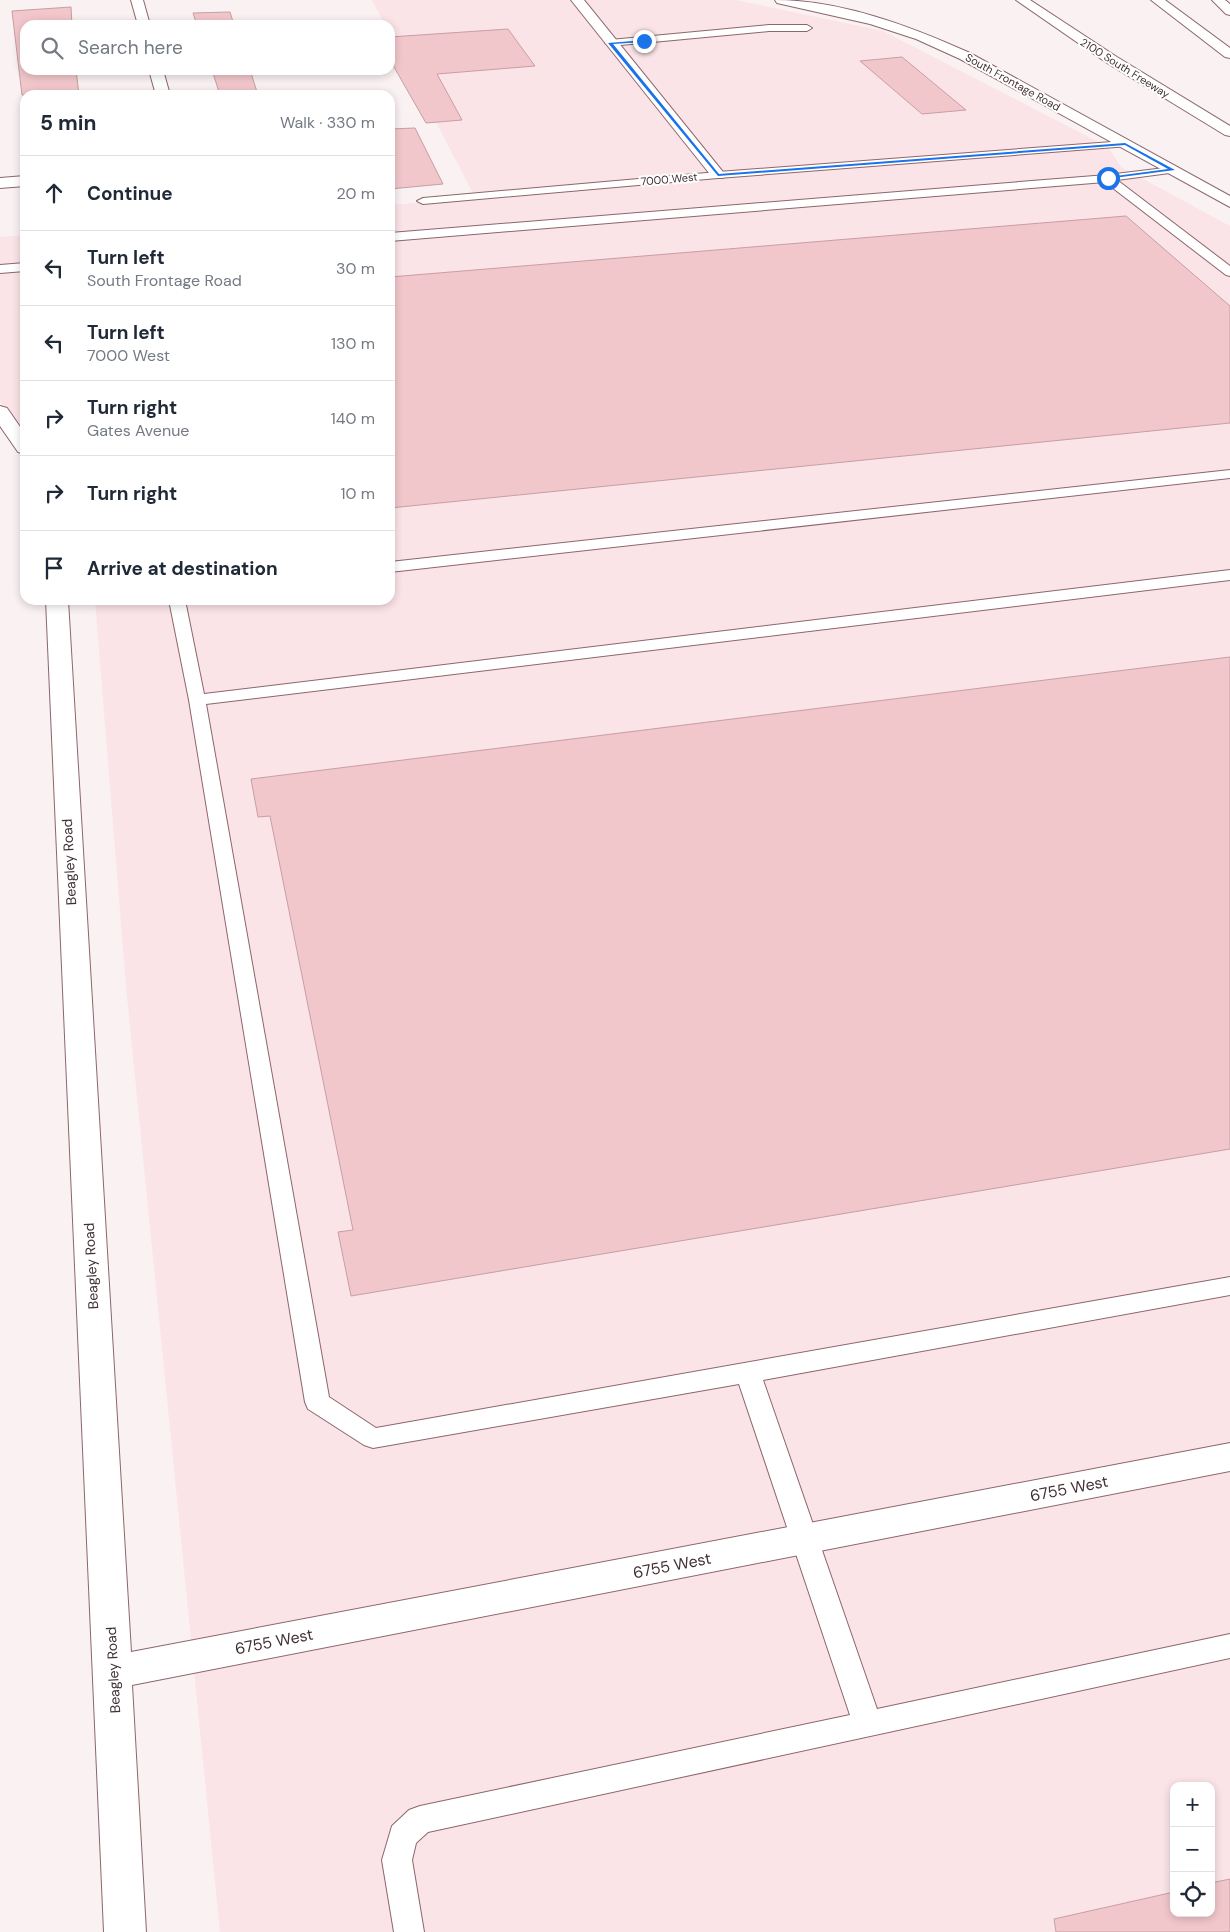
<!DOCTYPE html>
<html lang="en">
<head>
<meta charset="utf-8">
<style>
	:root { --surface:#fff; --page:#f2f2f3; --text:#1f2937; --muted:#747a83; --line:#e0e1e3 }
	body { margin:0; font-family:"DM Sans",sans-serif; background:var(--page); color:var(--text) }
	.controls { position:absolute; right:15px; bottom:15px; display:grid; overflow:hidden; border-radius:10px; box-shadow:0 2px 8px #0003 }
	.controls button { width:45px; height:45px; display:grid; place-items:center; padding:0; border:0; border-bottom:1px solid var(--line); background:var(--surface); color:var(--text); font:25px sans-serif }
	.stop { position:absolute; width:15px; height:15px; margin:-11px; border:4px solid #1a73e8; border-radius:50%; background:#fff }
	.stop.end { background:#1a73e8; border-color:#fff; box-shadow:0 1px 5px #0008 }
	.list { margin:0; padding:0; list-style:none }
	h2 { display:flex; justify-content:space-between; align-items:center; height:65px; margin:0; padding:0 20px; font-size:21px }
	h2 small { font-size:16px; font-weight:400; color:var(--muted) }
	.list li { display:grid; grid-template-columns:32px 1fr auto; gap:15px; align-items:center; box-sizing:border-box; height:75px; padding:0 20px; border-top:1px solid var(--line) }
	.list b { display:block; font-size:19px; white-space:nowrap }
	.list p { margin:0; font-size:16px; white-space:nowrap; color:var(--muted) }
	.list em { font-size:16px; font-style:normal; color:var(--muted) }
	.icon { flex:none; width:28px; height:28px; fill:none; stroke:currentColor; stroke-width:2; stroke-linecap:round; stroke-linejoin:round }
	.map { position:relative; flex:none; width:1230px; height:1932px; overflow:hidden }
	.search { position:absolute; background:var(--surface); box-shadow:0 2px 8px #0003; left:20px; top:20px; width:375px; height:55px; display:flex; align-items:center; gap:12px; box-sizing:border-box; padding:0 18px; border-radius:15px; color:var(--muted); font-size:19px }
	.panel { position:absolute; background:var(--surface); box-shadow:0 2px 8px #0003; left:20px; top:90px; width:375px; height:515px; border-radius:15px }
	.map>svg:first-child { display:block }
	.built { fill:#fae4e7; fill-rule:evenodd }
	.building { fill:#f2c7cc; stroke:#c79ea3 }
	.lines { fill:none; stroke-linecap:round; stroke-linejoin:round }
	.service-casing { stroke:#8c666b; stroke-width:2 }
	.minor-casing { stroke:#8c666b; stroke-width:2 }
	.tertiary-casing { stroke:#8c666b; stroke-width:2 }
	.motorway-casing { stroke:#8c666b; stroke-width:2 }
	.service { fill:#fff; fill-rule:evenodd }
	.minor { fill:#fff; fill-rule:evenodd }
	.tertiary { fill:#fff; fill-rule:evenodd }
	.motorway { fill:#fff; fill-rule:evenodd }
	.route { fill:#1a73e8 }
	.labels { text-anchor:middle; stroke-width:4; stroke-linejoin:round; paint-order:stroke }
	.far-street-label { font-size:11px; fill:#403032; stroke:#fff }
	.street-label { font-size:14px; fill:#403032; stroke:#fff }
	.near-street-label { font-size:16px; fill:#403032; stroke:#fff }
</style>
</head>
<body>
<div class="map">
<svg width="1230" height="1932" viewBox="0 0 1230 1932">
	<rect width="100%" height="100%" fill="#faf1f2"/>
	<!-- built -->
	<path class="built" d="M372 0H736L883 31 1108 147 1121 167 1230 226V1932H220L126 986 95 600H390V205L812 171 475 197 390 34V25H385ZM1174 1786H1211V1913H1174Z
		M25 235V430L0 402V237Z"/>
	<!-- building -->
	<path class="building" d="M71 7 72 25H25V70H76L79 95H22L12 11Z
		M230 12 234 25H197L193 13Z
		M508 29 535 66 437 74 462 120 426 123 390 60V37Z
		M902 57 966 110 922 114 860 61Z
		M212 70H250L258 95H220Z
		M415 128 443 184 390 189V129Z
		M1126 216 1230 306V423L390 508V277Z
		M1230 657V1149L351 1296 338 1232 353 1230 270 816 258 817 251 779Z
		M1230 1879V1932H1056L1054 1919 1174 1892V1913H1211V1883Z"/>
	<g class="lines">
		<!-- service casing -->
		<g class="service-casing">
			<path id="service" d="M769 25H807L812 28 807 31H769L610 46 605 43 610 40Z
				M1125 141 1130 144 1129 146 718 178 423 204 417 201 423 198 718 172Z
				M1173 167 1178 170 1177 172 1117 180 1230 266V276L1226 275 1105 182 390 241V233L1107 175Z
				M25 263V271L0 273V265Z
				M1230 470V478L390 572V562Z
				M1230 570V580L206 704 329 1397 376 1428 1230 1277V1295L763 1380 877 1709 1230 1634V1658L428 1832 416 1843 412 1860 424 1932H394L382 1860 392 1826 409 1810 420 1806 850 1715 739 1384 373 1448 364 1445 308 1409 305 1402 189 700 169 600H185L204 694Z"/>
		</g>
		<!-- minor casing -->
		<g class="minor-casing">
			<path id="minor" d="M131 0H143L150 25H138Z
				M571 0H584L723 172 726 175 723 178H713Z
				M1212 0H1225L1230 4V15L1226 14Z
				M149 70H163L170 95H156Z
				M25 176V186L0 188V178Z"/>
		</g>
		<!-- tertiary casing -->
		<g class="tertiary-casing">
			<path id="tertiary" d="M775 0C841 0 910 26 970 53L1230 196V207L960 59 916 39 870 24 777 3Z
				M0 406 7 408 25 434V454L18 452 0 426Z
				M46 600H68L131 1652 1230 1443V1471L132 1685 146 1932H104Z"/>
		</g>
		<!-- motorway casing -->
		<g class="motorway-casing">
			<path id="motorway" d="M1016 0H1030L1117 57 1230 126V136L1225 135 1107 63Z
				M1151 0H1165L1230 48V58L1225 57Z"/>
		</g>
		<!-- service -->
		<use href="#service" class="service"/>
		<!-- minor -->
		<use href="#minor" class="minor"/>
		<!-- tertiary -->
		<use href="#tertiary" class="tertiary"/>
		<!-- motorway -->
		<use href="#motorway" class="motorway"/>
	</g>
	<!-- route -->
	<path class="route" d="M645 40 644 42 613 44 719 174 1125 143 1175 170 1106 179 1108 177 1168 169 1125 145 718 176 608 43Z"/>
	<g class="labels">
		<!-- far-street labels -->
		<g class="far-street-label">
			<text transform="translate(1125 68) rotate(32)" y="4">2100 South Freeway</text>
			<text transform="translate(1013 82) rotate(29)" y="4">South Frontage Road</text>
			<text transform="translate(669 179) rotate(-5)" y="4">7000 West</text>
		</g>
		<!-- street labels -->
		<g class="street-label">
			<text transform="translate(69 862) rotate(-93)" y="5">Beagley Road</text>
			<text transform="translate(91 1266) rotate(-93)" y="5">Beagley Road</text>
			<text transform="translate(113 1670) rotate(-93)" y="5">Beagley Road</text>
		</g>
		<!-- near-street labels -->
		<g class="near-street-label">
			<text transform="translate(1069 1488) rotate(-11)" y="6">6755 West</text>
			<text transform="translate(672 1565) rotate(-11)" y="6">6755 West</text>
			<text transform="translate(274 1641) rotate(-11)" y="6">6755 West</text>
		</g>
	</g>
</svg>
<div class="controls">
<button>+</button>
<button>−</button>
<button><svg class="icon" aria-label="locate" viewBox="0 0 24 24"><circle cx="12" cy="12" r="6"/><path d="M12 2v4M12 18v4M2 12h4M18 12h4"/></svg></button>
</div>
<div class="stop" style="left:1108px;top:178px"></div>
<div class="stop end" style="left:644px;top:41px"></div>
<div class="search"><svg class="icon" aria-label="search" viewBox="0 0 24 24"><circle cx="10" cy="10" r="6"/><path d="M15 15l6 6"/></svg>Search here</div>
<section class="panel">
<h2>5 min<small>Walk · 330 m</small></h2>
<ul class="list">
<li><svg class="icon" aria-label="ahead" viewBox="0 0 24 24"><path d="M12 20V5M6 11l6-6 6 6"/></svg><div><b>Continue</b></div><em>20 m</em></li>
<li><svg class="icon" aria-label="left" viewBox="0 0 24 24"><path d="M17 20v-9H6M10 6l-5 5 5 5"/></svg><div><b>Turn left</b><p>South Frontage Road</p></div><em>30 m</em></li>
<li><svg class="icon" aria-label="left" viewBox="0 0 24 24"><path d="M17 20v-9H6M10 6l-5 5 5 5"/></svg><div><b>Turn left</b><p>7000 West</p></div><em>130 m</em></li>
<li><svg class="icon" aria-label="right" viewBox="0 0 24 24"><path d="M7 20v-9h11M14 6l5 5-5 5"/></svg><div><b>Turn right</b><p>Gates Avenue</p></div><em>140 m</em></li>
<li><svg class="icon" aria-label="right" viewBox="0 0 24 24"><path d="M7 20v-9h11M14 6l5 5-5 5"/></svg><div><b>Turn right</b></div><em>10 m</em></li>
<li><svg class="icon" aria-label="arrive" viewBox="0 0 24 24"><path d="M6 21V4h12l-3 4 3 4H6"/></svg><div><b>Arrive at destination</b></div></li>
</ul>
</section>
</div>
</body>
</html>
